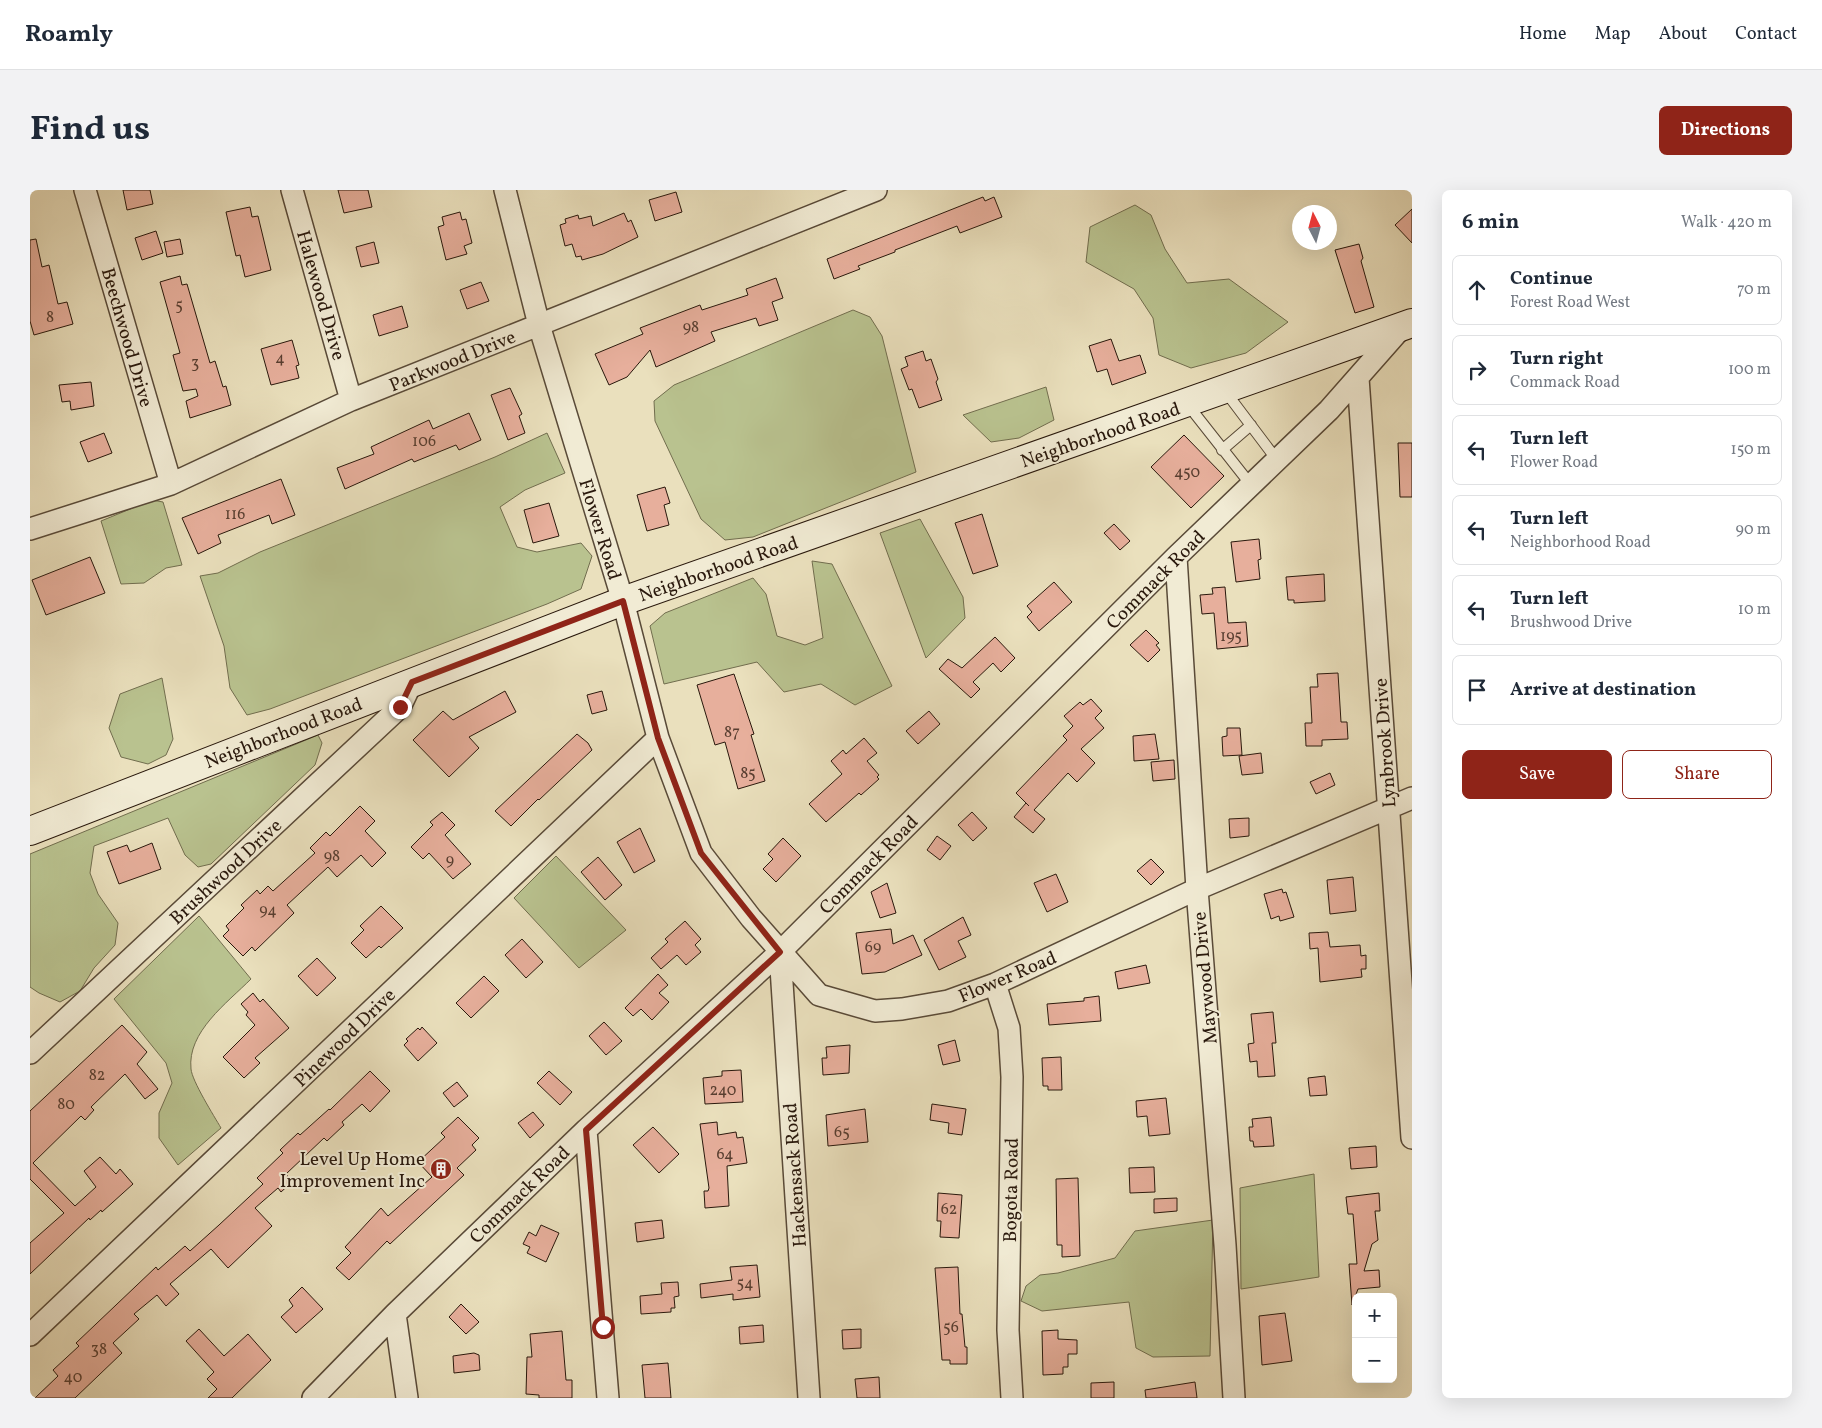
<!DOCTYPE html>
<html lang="en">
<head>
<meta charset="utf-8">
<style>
	:root { --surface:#fff; --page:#f2f2f3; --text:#1f2937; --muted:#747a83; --line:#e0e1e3; --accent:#8f2418 }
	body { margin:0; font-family:Vollkorn,serif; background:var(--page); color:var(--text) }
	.controls { position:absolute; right:15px; bottom:15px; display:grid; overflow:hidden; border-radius:8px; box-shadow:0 5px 20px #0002 }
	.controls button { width:45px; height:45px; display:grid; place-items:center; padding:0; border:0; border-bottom:1px solid var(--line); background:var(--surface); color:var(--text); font:25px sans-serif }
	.compass { position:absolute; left:1262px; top:15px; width:45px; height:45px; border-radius:50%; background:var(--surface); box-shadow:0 5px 20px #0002; rotate:354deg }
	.stop { position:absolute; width:15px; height:15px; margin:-11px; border:4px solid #8f2418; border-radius:50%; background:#fff }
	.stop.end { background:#8f2418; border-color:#fff; box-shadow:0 1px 5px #0008 }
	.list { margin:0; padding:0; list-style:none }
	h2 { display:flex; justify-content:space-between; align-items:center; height:65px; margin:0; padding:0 20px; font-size:21px }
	h2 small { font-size:16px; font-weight:400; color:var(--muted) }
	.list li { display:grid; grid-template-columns:32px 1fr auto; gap:15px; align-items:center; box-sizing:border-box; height:70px; margin:0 10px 10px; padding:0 10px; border:1px solid var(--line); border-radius:8px }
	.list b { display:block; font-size:19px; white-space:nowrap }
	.list p { margin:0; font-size:16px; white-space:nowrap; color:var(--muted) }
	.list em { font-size:16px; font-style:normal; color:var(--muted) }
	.actions { display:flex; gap:10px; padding:15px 20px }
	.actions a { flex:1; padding:11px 0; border:1px solid var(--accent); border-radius:8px; text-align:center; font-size:18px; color:var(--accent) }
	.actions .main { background:var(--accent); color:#fff }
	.icon { flex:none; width:28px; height:28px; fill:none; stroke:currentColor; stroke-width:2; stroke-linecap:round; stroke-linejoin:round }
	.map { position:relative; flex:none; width:1382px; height:1208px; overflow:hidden; border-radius:8px }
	header { display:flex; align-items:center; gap:30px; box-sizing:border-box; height:70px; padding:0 25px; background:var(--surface); border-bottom:1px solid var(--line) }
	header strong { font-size:24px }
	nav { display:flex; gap:28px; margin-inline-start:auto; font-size:18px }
	.intro { display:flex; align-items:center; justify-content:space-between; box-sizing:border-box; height:120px; padding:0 30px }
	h1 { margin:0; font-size:35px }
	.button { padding:12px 22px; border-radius:8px; background:var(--accent); color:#fff; font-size:18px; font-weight:700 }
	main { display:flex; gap:30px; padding:0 30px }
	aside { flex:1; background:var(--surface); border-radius:8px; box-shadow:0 5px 20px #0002 }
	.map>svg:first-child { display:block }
	.green { fill:#b9c28f; stroke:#716d4e }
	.building { fill:#e7af9c; stroke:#29180c }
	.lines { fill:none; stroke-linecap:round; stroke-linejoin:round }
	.lane-casing { stroke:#594a38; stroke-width:12 }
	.street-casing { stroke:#594a38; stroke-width:24 }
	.secondary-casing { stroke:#29180c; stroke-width:30 }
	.lane { stroke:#f1ebd4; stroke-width:10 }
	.street { stroke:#f1ebd4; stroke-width:21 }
	.secondary { stroke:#f1ebd4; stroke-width:28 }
	.route { stroke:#8f2418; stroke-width:6 }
	.labels { text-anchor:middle; stroke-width:4; stroke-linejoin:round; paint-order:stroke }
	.number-label { font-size:16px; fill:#583e30 }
	.street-label { font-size:19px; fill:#29180c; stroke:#f1ebd4 }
	.poi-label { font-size:19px; fill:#29180c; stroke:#f1ebd4; text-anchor:end }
</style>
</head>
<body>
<header>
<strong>Roamly</strong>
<nav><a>Home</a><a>Map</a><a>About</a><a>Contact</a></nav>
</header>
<div class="intro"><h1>Find us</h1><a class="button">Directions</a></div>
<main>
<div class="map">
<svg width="1382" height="1208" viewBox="0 0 1382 1208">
	<rect width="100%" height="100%" fill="#eae0bd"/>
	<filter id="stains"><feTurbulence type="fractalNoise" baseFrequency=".004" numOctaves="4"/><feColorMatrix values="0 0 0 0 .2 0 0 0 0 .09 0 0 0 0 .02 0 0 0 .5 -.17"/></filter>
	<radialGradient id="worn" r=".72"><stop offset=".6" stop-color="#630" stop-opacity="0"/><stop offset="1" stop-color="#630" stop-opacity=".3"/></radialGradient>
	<!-- green -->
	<path class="green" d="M1105 15 1121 25 1135 59 1157 93 1199 89 1258 132 1216 163 1161 178 1129 165 1123 128 1104 99 1056 72 1060 37Z
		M823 120 840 127 852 146 886 282 723 347 695 350 671 329 625 231 624 211 644 195Z
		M1016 197 1024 230 989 248 961 252 933 225Z
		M517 243 535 283 495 300 470 317 487 357 507 362 551 353 562 366 551 399 517 414 240 519 217 525 200 498 194 456 170 386 188 383 230 362 465 267Z
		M122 310 133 312 152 375 136 378 114 393 91 394 71 331Z
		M890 329 933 407 935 428 896 468 850 343Z
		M782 371 802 374 862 496 825 515 791 494 754 502 727 472 634 494 620 436 635 423 723 388 736 404 747 446 775 455 793 448Z
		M132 488 143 549 136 565 118 574 91 567 79 538 90 504Z
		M288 545 292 553 285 575 181 674 168 677 155 665 138 628 64 656 60 683 68 704 88 733 85 755 64 778 50 801 30 812 9 803 0 797V664Z
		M526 666 596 740 549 778 484 708Z
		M169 726 221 789C197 813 157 842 161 879 162 891 184 926 191 938L148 975 129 948V923L142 893 136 873 84 809Z
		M1284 984 1289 1087 1211 1099 1210 998Z
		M1183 1030 1180 1166 1123 1167 1106 1158 1099 1112 1012 1121 991 1111 996 1096 1010 1085 1028 1083 1085 1068 1105 1041Z"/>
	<!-- building -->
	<path class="building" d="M93 0H120L123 14 97 20Z
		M308 0H338L342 17 314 23Z
		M646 2 652 22 625 31 619 10Z
		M953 7 955 11 964 7 972 27 930 43 927 36 865 60V62L828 76 830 79 804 89 797 69Z
		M220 17 222 27 228 26 241 80 215 87 210 65 206 66 196 22Z
		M1382 19V53L1365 35Z
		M430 22 432 30 436 29 442 53 434 56 437 64 416 70 408 37 414 35 412 27Z
		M594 23 598 32 601 30 608 47 573 64 552 70 551 66 546 67 542 54 535 56 530 35 536 33 535 29 548 25 549 29 561 26 563 36Z
		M126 41 133 63 112 70 105 48Z
		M6 49 12 77 19 75 28 114 37 112 43 134 4 145 0 131V50Z
		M150 49 153 64 137 67 134 52Z
		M344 52 349 73 331 77 326 57Z
		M1329 54 1333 68 1331 71 1344 117 1325 123 1305 60Z
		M150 86 152 95 157 94 180 173 185 171 193 197 196 196 201 215 160 228 156 211 168 206 166 199 153 201 143 165 150 163 130 92Z
		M746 88 753 108 742 112 748 130 729 136 726 128 681 142 685 151 626 177 620 160 597 187 579 195 565 164 613 144 610 138 670 115 672 120 718 105 716 99Z
		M451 92 459 111 437 119 430 100Z
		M372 116 378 137 349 146 343 125Z
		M1081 149 1089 171 1110 165 1116 183 1082 195 1077 179 1067 182 1059 156Z
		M262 150 269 175 266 176 269 188 241 195 231 159Z
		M893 161 896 171 901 169 908 189 906 192 912 210 889 218 882 199 879 200 871 179 878 176 875 167Z
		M61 192 64 216 41 220 40 211 32 212 29 195Z
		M480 198 492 224 489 226 495 243 478 250 461 205Z
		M439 223 451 250 429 260 426 255 384 272 382 269 315 299 307 278 344 264 341 257 399 230 403 239Z
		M74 243 82 263 58 272 50 252Z
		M1154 245 1194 286 1161 318 1121 277Z
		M1368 253H1382V307H1370Z
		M251 289 265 325 242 334 239 325 188 345 191 353 168 364 152 328Z
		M635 297 640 313 634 315 639 335 617 341 607 305Z
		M519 313 529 346 503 353 494 320Z
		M952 324 968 376 943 384 925 333Z
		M1084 334 1100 351 1090 360 1074 343Z
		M1229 349 1231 369 1228 370 1230 389 1206 392 1201 352Z
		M60 367 75 403 16 425 2 390Z
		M1294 384 1295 411 1264 413V410H1258L1256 387Z
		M1024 392 1042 412 1009 441 997 427 1002 422 997 416Z
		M1195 397 1198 433 1216 432 1218 456 1187 459 1184 423 1172 424 1170 405 1183 404 1182 398Z
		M1116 440 1129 453 1126 455 1130 460 1118 472 1100 455Z
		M965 447 985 468 971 482 963 473 943 492 950 499 941 508 909 479 918 469 932 478Z
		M1308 483 1311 532H1317L1318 549 1292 550V556H1276L1275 533H1282L1280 497H1288L1287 484Z
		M704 484 724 544 721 545 735 591 708 599 695 552 685 555 667 495Z
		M475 501 486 522 439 547 449 558 419 587 383 550 413 521 423 530Z
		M572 501 577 520 562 524 557 505Z
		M1061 509 1072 521 1065 528 1074 538 1051 559 1065 573 1047 592 1038 583 1004 620 1015 629 1003 643 984 627 996 613 999 616 986 603 1037 550 1033 546 1043 536 1034 526 1050 512 1053 515Z
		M899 521 910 534 888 554 876 541Z
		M1197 538H1210L1212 565 1193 566 1192 547 1197 546Z
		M547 544 558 553 562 560 509 610 508 609 481 636 465 621Z
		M1125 544 1129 569 1104 571 1103 546Z
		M834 548 847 563 837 571 849 585 847 587 849 589 831 605 829 603 796 632 779 614 812 584 801 571 813 560 816 564Z
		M1231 563 1233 583 1212 585 1209 566Z
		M1144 570 1145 589 1123 591 1121 572Z
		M1300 583 1305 595 1286 604 1280 592Z
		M330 616 345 631 335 641 356 663 342 677 331 665 307 687 298 677 257 715 264 723 225 761 222 757 213 766 193 746 199 740 196 736 214 718 211 715 227 700 230 704 238 696 243 701 285 663 280 658 296 642 300 646Z
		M412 622 425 635 415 645 441 674 423 689 399 663 393 669 381 657 403 635 400 632Z
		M942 622 957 638 943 651 928 635Z
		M1219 628V646L1200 648 1199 629Z
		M610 638 625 671 604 683 587 652Z
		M907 646 921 656 910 670 897 660Z
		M753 648 771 666 746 692 733 679 743 669 738 664Z
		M122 653 131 679 89 694 77 662 97 655 100 662Z
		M568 667 592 695 575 710 551 682Z
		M1121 669 1134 682 1121 695 1107 681Z
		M1026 684 1038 712 1017 722 1004 693Z
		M1323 687 1326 721 1300 724 1297 690Z
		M857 693 866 723 850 728 841 702Z
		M1252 699 1253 703 1256 702 1264 727 1250 731 1249 726 1241 729 1234 704Z
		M351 716 373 738 351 758 349 756 336 768 321 753 334 740 330 736Z
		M933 727 941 745 928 751 936 767 909 780 894 750Z
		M655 731 671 749 665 755 671 762 656 775 647 765 631 779 621 768 638 752 635 749Z
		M861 739 863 754 883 745 892 765 855 782 832 784 826 743Z
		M1298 742 1300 757 1330 755 1331 766 1336 765V779H1331L1332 787 1290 792 1288 758 1280 759 1279 743Z
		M492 749 513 772 496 788 475 765Z
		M287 768 306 788 287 806 268 786Z
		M1116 775 1120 793 1088 799 1085 782Z
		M628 784 638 795 629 803 639 812 622 830 611 819 603 826 595 818Z
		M454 786 469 801 441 828 426 813Z
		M223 803 230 812 233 809 259 838 225 868 230 873 214 888 193 867 225 835 216 825 218 822 211 814Z
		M1069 806 1071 831 1019 835 1017 814 1054 811V808Z
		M1243 822 1246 853H1242L1245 886 1228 887 1227 871 1220 872 1218 854 1224 853 1221 824Z
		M574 832 592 851 576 865 559 846Z
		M92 835 117 862 107 874 128 899 115 909 95 884 61 917 64 920 55 930 51 926 3 973 45 1016 66 997 54 981 70 967 86 984 90 979 103 994 72 1022 71 1020 60 1030 59 1028 0 1084V1053L34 1023 0 989V921Z
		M392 837 407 853 388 871 374 855 378 851 376 849 388 838 390 840Z
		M925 850 930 871 913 875 908 855Z
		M820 855 819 883 793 885 792 868H797L796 857Z
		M1031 867 1032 900H1018V896H1013L1012 868Z
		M711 880 713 912 675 914 673 888 692 886V881Z
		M340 881 360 901 340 922 332 914 312 932 314 935 297 951 294 948 256 984 262 992 251 1002 248 998 225 1018 242 1036 198 1078 181 1059 140 1094 149 1104 136 1116 127 1105 104 1124 109 1129 83 1153 92 1163 45 1208H5L28 1186 23 1180 49 1156 46 1153 126 1077 128 1080 155 1056 160 1061 189 1035 233 994 227 988 253 963 250 960 268 943 270 945 299 919 300 920Z
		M519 881 542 902 530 915 507 893Z
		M1295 886 1297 905 1280 906 1278 888Z
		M427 892 438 906 424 917 413 903Z
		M1136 908 1140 944 1119 946 1117 926 1107 927 1106 911Z
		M902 914 936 919 932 945 918 943 919 933 900 930Z
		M835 919 838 952 798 956 796 925Z
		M503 922 514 935 500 948 488 933Z
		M428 927 449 948 442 955 446 960 427 978 434 985 360 1054 357 1051 319 1090 306 1078 321 1063 315 1057 351 1018 358 1026 402 987 388 972 415 947 411 943Z
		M1241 927 1244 956 1224 957 1223 951H1220L1219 937H1223L1222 929Z
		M687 932 688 945 706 942 707 948 713 947 717 973 697 976 699 1016 675 1018 674 1001H678L679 998 670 934Z
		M623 937 649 964 629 983 603 955Z
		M1346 956 1347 977 1321 979 1319 958Z
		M1124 977 1125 1002 1100 1003 1099 978Z
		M1048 988 1050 1066 1032 1067V1055H1027L1026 989Z
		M908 1003 932 1005 929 1048 910 1047 911 1031H907Z
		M1349 1003 1350 1021H1345L1348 1050 1342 1054 1334 1081 1349 1080 1350 1097 1328 1099 1322 1115 1319 1074H1327L1323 1024H1318L1316 1007Z
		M1147 1008V1021L1124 1023V1009Z
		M632 1030 634 1048 607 1052 605 1033Z
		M511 1035 529 1043 516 1072 497 1063 500 1057 493 1054 499 1042 506 1046Z
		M727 1075 730 1107 703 1110V1104L671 1108 670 1094 702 1090 700 1077Z
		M928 1077 930 1124H932L935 1157H937V1174H920V1170H912L905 1078Z
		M648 1092 649 1106 644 1107 645 1118H641V1122L611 1124 610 1106 632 1104 631 1093Z
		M272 1097 293 1119 266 1143 251 1127 263 1116 259 1110Z
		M431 1114 449 1132 436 1144 419 1127Z
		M1255 1123 1262 1171 1232 1175 1229 1126Z
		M733 1135 734 1152 710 1154 709 1137Z
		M169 1139 194 1166 218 1144 241 1170 202 1208H178L187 1199 177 1189 184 1182 156 1151Z
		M831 1139V1158L813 1159 812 1140Z
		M1028 1140V1149L1047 1150V1164H1038V1177H1033V1184L1013 1185 1012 1141Z
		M532 1141 536 1190H542V1208H509V1205L496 1204 497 1167H502L500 1144Z
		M444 1163 449 1165 450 1180 424 1183 423 1166Z
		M638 1173 641 1208H615L612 1175Z
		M849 1187 850 1208H827L825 1189Z
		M1084 1192V1208H1061V1193Z
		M1165 1192 1167 1208H1116L1115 1200Z"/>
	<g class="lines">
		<!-- lane casing -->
		<g class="lane-casing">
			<path id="lane" d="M1195 201 1247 270
				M1158 215 1221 295
				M1192 260 1221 235"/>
		</g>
		<!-- street casing -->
		<g class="street-casing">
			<path id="street" d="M55 0 141 294
				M262 0 321 210
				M475 0 509 135 593 411 628 548 671 663 721 728 789 805 845 821 872 819 918 811 965 794 1167 699 1382 608
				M1328 188 1382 948
				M0 339 141 294 321 210 846 0
				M1146 367 1167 699 1195 1055 1204 1208
				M750 762 779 1208
				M965 794 979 838 982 887 978 1140 982 1208
				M0 863 370 517 382 492
				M556 940 578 1208
				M365 1124 377 1208
				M0 1145 628 548
				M283 1208 365 1124 556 940 750 762 1146 367 1299 220 1373 136"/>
		</g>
		<!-- secondary casing -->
		<g class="secondary-casing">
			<path id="secondary" d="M0 641 593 411 1382 133"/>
		</g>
		<!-- lane -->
		<use href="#lane" class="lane"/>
		<!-- street -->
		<use href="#street" class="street"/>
		<!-- secondary -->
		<use href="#secondary" class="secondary"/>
	</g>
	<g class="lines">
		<!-- route -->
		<path class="route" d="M370 517 382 492 593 411 628 548 671 663 750 762 556 940 573 1137"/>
	</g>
	<!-- icons -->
	<defs>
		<g id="building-disc" transform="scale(1.125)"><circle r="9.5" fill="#8f2418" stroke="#f1ebd4"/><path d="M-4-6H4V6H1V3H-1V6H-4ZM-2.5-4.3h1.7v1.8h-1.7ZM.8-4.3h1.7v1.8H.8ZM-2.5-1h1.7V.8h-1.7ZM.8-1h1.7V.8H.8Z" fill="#fff"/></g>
	</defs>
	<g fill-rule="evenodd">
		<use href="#building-disc" x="411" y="979"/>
	</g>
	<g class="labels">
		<!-- number labels -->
		<g class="number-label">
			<text x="149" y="120">5</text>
			<text x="20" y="132">8</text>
			<text x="661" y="142">98</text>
			<text x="250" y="173">4</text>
			<text x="165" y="178">3</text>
			<text x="394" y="256">106</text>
			<text x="1157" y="287">450</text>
			<text x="205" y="329">116</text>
			<text x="1201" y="451">195</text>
			<text x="702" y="547">87</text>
			<text x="718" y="588">85</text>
			<text x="302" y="671">98</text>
			<text x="420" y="675">9</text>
			<text x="238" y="725">94</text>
			<text x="843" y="762">69</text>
			<text x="67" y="890">82</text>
			<text x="693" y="905">240</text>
			<text x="36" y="919">80</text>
			<text x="812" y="947">65</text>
			<text x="695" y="969">64</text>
			<text x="919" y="1024">62</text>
			<text x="715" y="1098">54</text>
			<text x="921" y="1142">56</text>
			<text x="69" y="1164">38</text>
			<text x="43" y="1192">40</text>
		</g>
		<!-- street labels -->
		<g class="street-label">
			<text transform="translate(292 105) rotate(74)" y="7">Halewood Drive</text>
			<text transform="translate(98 147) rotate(74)" y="7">Beechwood Drive</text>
			<text transform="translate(422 170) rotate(-22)" y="7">Parkwood Drive</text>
			<text transform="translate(1070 244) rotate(-19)" y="7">Neighborhood Road</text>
			<text transform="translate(571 339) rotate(73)" y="7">Flower Road</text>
			<text transform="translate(688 378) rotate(-19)" y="7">Neighborhood Road</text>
			<text transform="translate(1125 389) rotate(-45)" y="7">Commack Road</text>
			<text transform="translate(253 542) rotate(-21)" y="7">Neighborhood Road</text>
			<text transform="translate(1354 553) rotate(-94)" y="7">Lynbrook Drive</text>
			<text transform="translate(838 674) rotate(-45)" y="7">Commack Road</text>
			<text transform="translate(195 681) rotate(-43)" y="7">Brushwood Drive</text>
			<text transform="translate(977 786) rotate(-23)" y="7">Flower Road</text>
			<text transform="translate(1174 788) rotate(-95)" y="7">Maywood Drive</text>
			<text transform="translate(314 847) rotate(-44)" y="7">Pinewood Drive</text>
			<text transform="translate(764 985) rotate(-94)" y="7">Hackensack Road</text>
			<text transform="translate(980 1000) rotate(-89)" y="7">Bogota Road</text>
			<text transform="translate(489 1004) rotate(-44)" y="7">Commack Road</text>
		</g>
		<!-- poi labels -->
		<g class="poi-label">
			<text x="395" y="975">Level Up Home<tspan x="395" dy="22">Improvement Inc</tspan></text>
		</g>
	</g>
	<rect width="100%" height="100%" filter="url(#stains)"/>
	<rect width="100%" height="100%" fill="url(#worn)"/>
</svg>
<div class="controls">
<button>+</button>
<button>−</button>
</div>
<svg class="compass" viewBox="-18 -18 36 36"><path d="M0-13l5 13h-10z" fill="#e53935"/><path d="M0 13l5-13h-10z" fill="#747a83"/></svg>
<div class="stop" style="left:573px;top:1137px"></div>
<div class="stop end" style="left:370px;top:517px"></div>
</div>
<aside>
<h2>6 min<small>Walk · 420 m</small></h2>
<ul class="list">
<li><svg class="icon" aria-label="ahead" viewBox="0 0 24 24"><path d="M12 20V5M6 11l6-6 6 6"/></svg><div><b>Continue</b><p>Forest Road West</p></div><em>70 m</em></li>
<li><svg class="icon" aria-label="right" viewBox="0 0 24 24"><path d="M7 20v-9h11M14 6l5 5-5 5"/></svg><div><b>Turn right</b><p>Commack Road</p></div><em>100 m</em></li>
<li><svg class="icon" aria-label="left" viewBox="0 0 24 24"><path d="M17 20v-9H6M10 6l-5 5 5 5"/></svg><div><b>Turn left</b><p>Flower Road</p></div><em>150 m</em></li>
<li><svg class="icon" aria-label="left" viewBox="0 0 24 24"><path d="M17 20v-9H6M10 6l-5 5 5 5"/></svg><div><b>Turn left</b><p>Neighborhood Road</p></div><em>90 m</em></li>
<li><svg class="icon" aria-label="left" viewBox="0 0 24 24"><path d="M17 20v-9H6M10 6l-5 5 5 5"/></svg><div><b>Turn left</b><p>Brushwood Drive</p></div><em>10 m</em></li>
<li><svg class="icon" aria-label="arrive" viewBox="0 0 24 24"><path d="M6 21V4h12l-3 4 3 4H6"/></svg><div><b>Arrive at destination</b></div></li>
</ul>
<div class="actions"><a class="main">Save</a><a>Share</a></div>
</aside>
</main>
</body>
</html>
